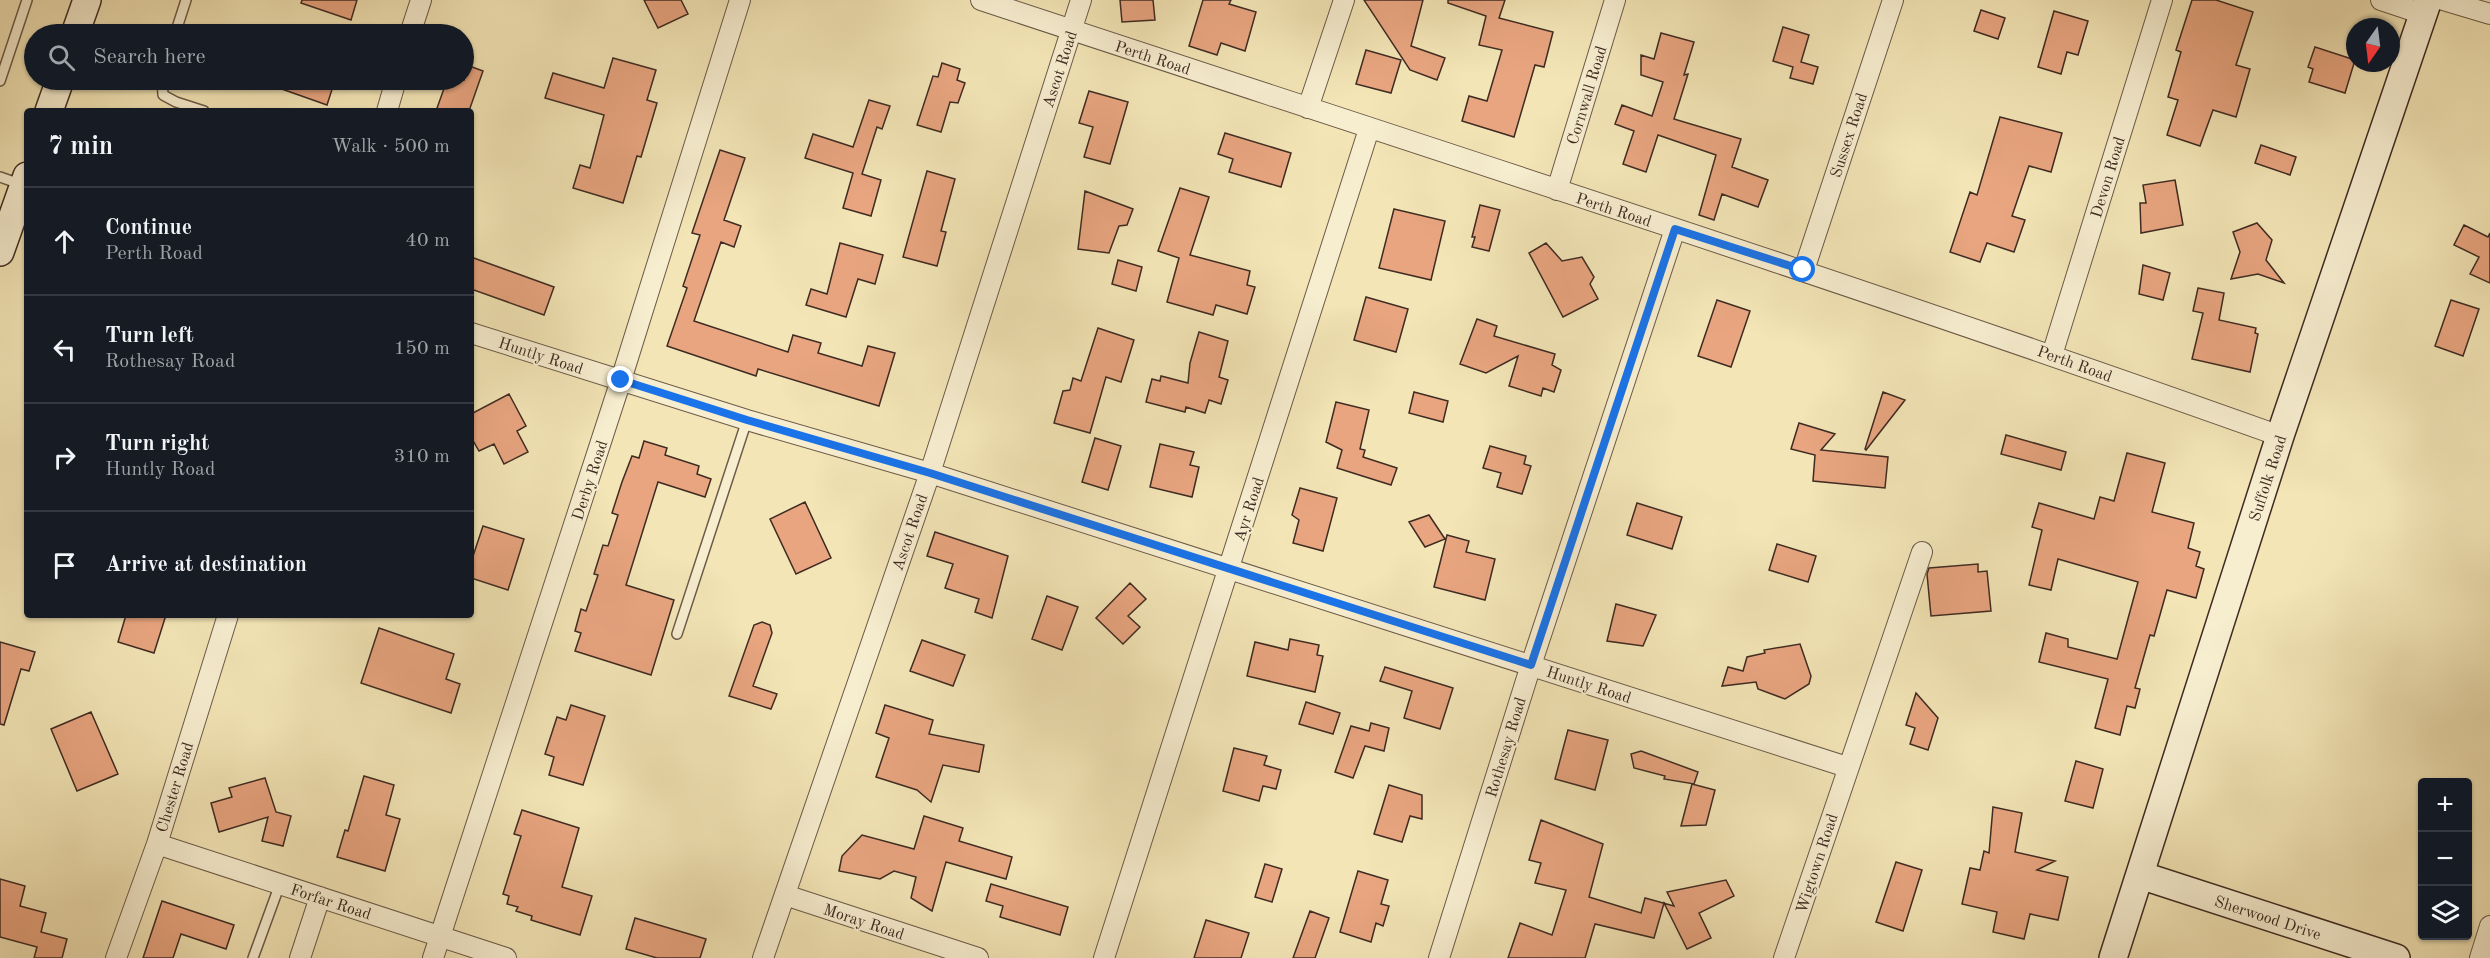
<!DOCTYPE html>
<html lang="en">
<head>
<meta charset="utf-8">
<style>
	:root { --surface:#171b24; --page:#20242c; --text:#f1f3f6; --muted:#9ea1a6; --line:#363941 }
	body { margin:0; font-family:"Old Standard TT",serif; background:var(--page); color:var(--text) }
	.controls { position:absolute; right:18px; bottom:18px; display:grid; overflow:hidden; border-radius:6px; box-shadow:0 2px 4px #0004 }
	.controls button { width:54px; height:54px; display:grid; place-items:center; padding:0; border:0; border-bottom:2px solid var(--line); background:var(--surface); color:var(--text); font:30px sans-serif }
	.compass { position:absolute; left:2346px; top:18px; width:54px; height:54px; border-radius:50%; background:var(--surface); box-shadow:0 2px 4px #0004; rotate:194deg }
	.stop { position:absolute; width:18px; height:18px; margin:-14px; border:4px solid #1a73e8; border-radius:50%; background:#fff }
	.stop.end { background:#1a73e8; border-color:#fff; box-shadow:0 2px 6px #0008 }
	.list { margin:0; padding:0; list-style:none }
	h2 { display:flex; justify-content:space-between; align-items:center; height:78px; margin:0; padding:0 24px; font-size:26px }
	h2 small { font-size:20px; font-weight:400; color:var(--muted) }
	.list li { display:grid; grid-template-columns:39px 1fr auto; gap:18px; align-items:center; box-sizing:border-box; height:108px; padding:0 24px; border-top:2px solid var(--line) }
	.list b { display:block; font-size:22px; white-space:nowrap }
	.list p { margin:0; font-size:20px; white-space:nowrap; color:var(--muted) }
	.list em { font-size:20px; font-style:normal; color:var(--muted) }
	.icon { flex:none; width:33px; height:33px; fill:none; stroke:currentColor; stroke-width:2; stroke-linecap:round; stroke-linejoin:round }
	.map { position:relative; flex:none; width:2490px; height:958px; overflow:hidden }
	.search { position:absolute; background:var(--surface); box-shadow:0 2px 4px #0004; left:24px; top:24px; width:450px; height:66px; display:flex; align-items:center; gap:15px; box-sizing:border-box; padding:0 21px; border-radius:33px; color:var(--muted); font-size:22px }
	.panel { position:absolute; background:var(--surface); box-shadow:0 2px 4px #0004; left:24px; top:108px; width:450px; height:510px; border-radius:6px }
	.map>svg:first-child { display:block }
	.building { fill:#e8a580; stroke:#3e2b22; stroke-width:1.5 }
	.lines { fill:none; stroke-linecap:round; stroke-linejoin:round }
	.lane-casing { stroke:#6b5a47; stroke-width:12 }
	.street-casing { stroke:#6b5a47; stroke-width:22 }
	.secondary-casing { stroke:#3e2b22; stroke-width:30 }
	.lane { stroke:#f7eed0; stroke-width:9 }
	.street { stroke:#f7eed0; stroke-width:20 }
	.secondary { stroke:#f7eed0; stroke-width:27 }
	.route { stroke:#1a73e8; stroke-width:8 }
	.labels { text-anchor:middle; stroke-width:4.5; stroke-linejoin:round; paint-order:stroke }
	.street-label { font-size:16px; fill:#3e2b22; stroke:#f7eed0 }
</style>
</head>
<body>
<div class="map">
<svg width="2490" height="958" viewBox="0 0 2490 958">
	<rect width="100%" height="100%" fill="#f3e5b6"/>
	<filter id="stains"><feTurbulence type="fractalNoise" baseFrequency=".00333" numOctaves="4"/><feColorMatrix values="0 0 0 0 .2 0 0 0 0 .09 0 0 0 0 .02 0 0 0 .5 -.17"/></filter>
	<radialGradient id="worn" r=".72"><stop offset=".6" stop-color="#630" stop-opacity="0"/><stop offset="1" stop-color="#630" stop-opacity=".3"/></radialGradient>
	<!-- building -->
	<path class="building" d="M302 0H357L351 20 301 3Z
		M644 0H681L688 14 658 28Z
		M1120 0H1153L1155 20 1122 22Z
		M1203 0H1231L1229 4 1256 12 1245 51 1221 43 1217 55 1189 46Z
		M1364 0H1423L1411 46 1445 58 1437 80 1410 70Z
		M1448 0H1505L1499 18 1553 32 1544 67 1535 65 1514 137 1462 121 1469 96 1487 101 1502 50 1479 45 1486 16 1448 3Z
		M2192 0H2216L2253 12 2236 65 2250 69 2236 117 2213 110 2200 146 2167 135 2178 100 2168 97 2181 52 2176 50Z
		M1981 10 2005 18 1998 39 1974 31Z
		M2054 11 2088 21 2078 55 2067 52 2061 74 2038 67Z
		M1783 27 1809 35 1801 62 1818 67 1813 84 1790 78 1793 67 1773 61Z
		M1661 33 1694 42 1684 75 1688 74 1674 119 1741 139 1732 167 1768 180 1758 207 1722 194 1714 220 1699 215 1716 155 1658 135 1646 172 1623 164 1634 131 1615 124 1622 105 1652 116 1663 82 1641 75V55L1654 59Z
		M2315 47 2355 60 2345 93 2309 82 2313 69 2308 67Z
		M1366 50 1401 60 1391 93 1356 84Z
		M613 58 656 70 647 100 657 103 641 157 637 156 623 203 573 188 580 165 590 168 604 115 545 98 553 73 604 88Z
		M942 63 960 69 957 80 965 83 958 103 950 102 941 132 917 125 933 76 938 77Z
		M464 64 483 71 469 111H436L447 80H464Z
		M263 80H335L327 105 262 82Z
		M1089 91 1128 102 1110 164 1084 157 1093 127 1079 123Z
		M869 100 890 106 882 129 877 127 862 174 881 180 871 216 843 208 853 173 805 158 813 134 853 147Z
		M2000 117 2062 133 2051 172 2029 166 2012 216 2025 220 2014 252 1987 243 1980 262 1950 252 1970 192 1977 195Z
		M1225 133 1291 153 1281 187 1229 172 1233 159 1218 154Z
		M2261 145 2296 157 2290 175 2255 163Z
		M720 150 745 158 724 220 741 226 734 247 721 242 694 321 788 352 793 335 821 343 818 353 862 366 868 346 895 353 879 406 758 369 756 376 667 346 687 288 683 286 700 235 692 233Z
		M927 171 955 179 941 231 946 232 937 266 903 257Z
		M2175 180 2183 225 2141 233 2140 203H2146L2143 185Z
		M1180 188 1209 197 1190 255 1250 271 1247 285 1255 287 1247 314 1216 305 1213 315 1167 302 1179 258 1158 251Z
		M1085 191 1133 209 1127 225 1119 226 1109 253 1078 249Z
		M1480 205 1500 210 1489 251 1472 247 1475 237H1472Z
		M1394 209 1445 221 1431 280 1379 268Z
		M2257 223 2272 240 2266 260 2284 283 2258 274 2231 279 2240 252 2233 232Z
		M2464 225 2488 237 2490 233V283L2470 274 2479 257 2454 245Z
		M840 243 883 255 875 284 858 279 846 317 806 305 811 289 827 294Z
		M1546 243 1562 261 1582 257 1594 277 1590 284 1598 299 1563 317 1529 253Z
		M471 257 554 287 544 315 471 289Z
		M1118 260 1142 267 1136 291 1112 284Z
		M2143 265 2170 273 2163 300 2139 294Z
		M2198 288 2224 293 2219 320 2256 328 2255 333 2258 334 2250 372 2192 359 2203 313 2193 311Z
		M1366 297 1408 309 1396 352 1354 340Z
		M1717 300 1750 311 1731 367 1698 356Z
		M2451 300 2479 309 2463 356 2435 346Z
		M1477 319 1497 326 1494 336 1555 354 1552 365 1561 370 1554 392 1543 388 1541 396 1509 386 1518 356 1486 373 1460 364Z
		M1098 328 1134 340 1121 382 1106 377 1090 433 1054 423 1063 391 1070 390 1073 378 1081 381Z
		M1199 332 1228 341 1219 377 1228 380 1221 404 1209 400 1205 413 1186 407 1185 412 1146 402 1152 379 1160 381 1161 376 1188 383 1190 363Z
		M1414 392 1448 401 1443 422 1409 413Z
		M1883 392 1905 400 1866 450 1865 449Z
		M509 394 526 426 517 431 528 452 504 464 494 444 479 451 471 437V414Z
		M1336 402 1369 410 1360 449 1365 450 1363 457 1397 468 1391 485 1337 468 1342 450 1326 442Z
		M1799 423 1835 434 1821 450 1888 457 1885 488 1813 481 1815 455 1791 449Z
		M2006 435 2066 452 2061 470 2001 454Z
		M1095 438 1121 446 1108 490 1082 482Z
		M644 441 667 448 665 455 699 466 697 474 711 479 705 497 658 482 626 585 674 600 651 675 575 651 581 633 575 631 581 609 586 611 598 575 594 574 603 545 608 546 618 515 612 513 622 482 632 456 639 458Z
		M1160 444 1194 452 1190 465 1199 467 1192 497 1150 487Z
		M1490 446 1526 456 1524 464 1531 466 1522 494 1497 487 1501 473 1483 468Z
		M2127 453 2165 463 2152 512 2194 523 2188 548 2200 552 2196 566 2204 569 2196 598 2167 590 2154 636 2150 635 2135 688 2140 689 2135 708 2127 706 2120 735 2095 728 2108 679 2039 662 2046 633 2068 639V647L2117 659 2138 582 2058 559 2051 590 2029 585 2042 530 2032 527 2039 503 2094 519 2100 497 2114 501Z
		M1300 488 1337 498 1323 551 1293 543 1299 520 1292 515Z
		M805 502 831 558 796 574 770 519Z
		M1637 503 1682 517 1672 549 1627 535Z
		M1429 515 1445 539 1425 547 1409 522Z
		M483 526 524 539 508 590 471 578V562Z
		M935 532 1008 556 992 618 975 612 979 599 945 588 953 564 927 556Z
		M1447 535 1469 541 1466 552 1495 559 1485 600 1434 587Z
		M1777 544 1816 556 1808 582 1769 570Z
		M1978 564V572L1987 571 1991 611 1931 616 1927 574 1929 568Z
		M1130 583 1146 599 1128 616 1140 627 1123 644 1096 618Z
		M1047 596 1078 607 1062 650 1032 639Z
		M1616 604 1656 615 1643 646 1607 641Z
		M126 615H166L154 653 118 642Z
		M762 622 770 625 772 633 753 686 777 694 771 709 729 696 754 625Z
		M379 628 454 654 446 679 460 684 451 713 361 683Z
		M1290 639 1319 645 1317 655 1323 656 1315 692 1247 676 1255 642 1288 650Z
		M922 640 965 655 953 686 910 671Z
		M0 642 35 652 29 671 21 669 4 725 0 724Z
		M1800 644 1811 676 1809 684 1785 699 1758 689 1756 682 1722 686 1728 667 1743 671 1747 657 1765 653 1764 650Z
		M1385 667 1453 688 1440 729 1404 718 1412 691 1380 681Z
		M1916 693 1938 718 1928 750 1910 744 1915 728 1906 725Z
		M1306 702 1340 713 1333 734 1299 724Z
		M571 705 605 716 583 785 549 775 554 757 545 754 557 717 566 720Z
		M885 705 933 720 929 734 984 745 979 772 943 765 931 802 917 790 876 777 889 738 876 733Z
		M91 712 118 774 77 791 51 729Z
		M1371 723 1389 728 1384 751 1365 746 1353 778 1335 772 1351 726 1369 731Z
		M1568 730 1608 740 1595 790 1555 779Z
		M1234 748 1267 756 1264 765 1281 770 1276 789 1263 786 1259 801 1223 791Z
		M1641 751 1698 772 1694 784 1664 779 1665 776 1634 768 1631 754Z
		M2076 761 2103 769 2093 808 2065 801Z
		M364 776 394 785 386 815 400 819 385 871 337 857 345 830 348 831Z
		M265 778 276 812 291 816 283 846 262 841 268 817 219 832 211 803 232 797 229 788Z
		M1692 784 1715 790 1706 825 1681 826Z
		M1389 785 1422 795V819L1410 816 1402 842 1374 834Z
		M1993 807 2022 813 2015 852 2055 861 2037 870 2068 877 2058 920 2030 914 2024 939 1993 932 1997 912 1962 904 1970 868 1980 870 1984 851 1989 853Z
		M522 810 579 828 562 887 592 896 580 935 531 920 532 916 516 911 518 907 507 904 509 896 503 894 521 836 514 834Z
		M924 816 963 828 959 841 1012 857 1006 879 946 862 932 911 911 898 916 877 894 871 880 879 839 871 842 856 862 835 914 849Z
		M1541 820 1603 844 1589 897 1641 913 1645 898 1674 906 1667 892 1726 880 1734 896 1699 913 1711 938 1687 949 1664 903 1654 938 1595 924 1585 958H1508L1520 923 1552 935 1566 890 1535 883 1541 863 1529 860Z
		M1896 862 1922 870 1903 931 1876 922Z
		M1265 864 1282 869 1272 902 1255 897Z
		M1358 871 1388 880 1381 904 1389 906 1383 926 1376 923 1371 942 1340 932Z
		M0 879 25 886 20 906 46 913 41 932 67 939 62 958H34L37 947 0 937Z
		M991 884 1068 907 1060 935 1000 917 1003 906 986 901Z
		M162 901 234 925 226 949 181 934 173 958H143Z
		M1310 911 1329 918 1315 958H1293Z
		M635 918 706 939 700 958H657L626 949Z
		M1206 920 1249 933 1241 958H1194Z"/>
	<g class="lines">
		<!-- lane casing -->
		<g class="lane-casing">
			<path id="lane" d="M175 34 186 0
				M162 80 163 95 176 102 204 111
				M0 81 27 0
				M0 177 20 184
				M677 634 747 420
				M253 958 280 884"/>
		</g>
		<!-- street casing -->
		<g class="street-casing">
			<path id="street" d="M981 0C1414 143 1849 282 2280 436
				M2381 0 2423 14
				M2443 0 2490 14
				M410 34 421 0
				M1308 108 1344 0
				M387 111 396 80
				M1557 190 1615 0
				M1804 270 1893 0
				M471 333 747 420 930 473 1847 767
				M2052 355 2162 0
				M157 844 506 958
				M785 895 978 958
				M116 958 157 844 228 615
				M300 958 320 897
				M433 958 621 380 740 0
				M763 958 930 473 1081 0
				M1104 958 1369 129
				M1439 958 1531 665 1675 229
				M1784 958 1922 552
				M2480 958 2490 926"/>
		</g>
		<!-- secondary casing -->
		<g class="secondary-casing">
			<path id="secondary" d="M75 34 87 0
				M49 111 60 80
				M0 252 27 176
				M2140 875 2396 958
				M2113 958 2280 436 2428 0"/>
		</g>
		<!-- lane -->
		<use href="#lane" class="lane"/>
		<!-- street -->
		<use href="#street" class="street"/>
		<!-- secondary -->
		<use href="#secondary" class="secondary"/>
	</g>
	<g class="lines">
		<!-- route -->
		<path class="route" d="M621 380 747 420 930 473 1531 665 1675 229 1803 270"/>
	</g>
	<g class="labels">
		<!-- street labels -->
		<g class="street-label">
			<text transform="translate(1153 57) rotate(18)" y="6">Perth Road</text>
			<text transform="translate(1059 69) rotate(-72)" y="6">Ascot Road</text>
			<text transform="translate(1586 95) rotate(-73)" y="6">Cornwall Road</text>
			<text transform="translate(1848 135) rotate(-72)" y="6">Sussex Road</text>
			<text transform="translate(2107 177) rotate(-73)" y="6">Devon Road</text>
			<text transform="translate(1614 209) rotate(18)" y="6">Perth Road</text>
			<text transform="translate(541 355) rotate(18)" y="6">Huntly Road</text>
			<text transform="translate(2075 363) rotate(20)" y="6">Perth Road</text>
			<text transform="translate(2267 478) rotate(-72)" y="6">Suffolk Road</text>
			<text transform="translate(589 480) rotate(-72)" y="6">Derby Road</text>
			<text transform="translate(1248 509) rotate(-72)" y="6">Ayr Road</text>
			<text transform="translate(909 532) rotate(-71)" y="6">Ascot Road</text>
			<text transform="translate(1589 684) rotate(18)" y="6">Huntly Road</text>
			<text transform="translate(1505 747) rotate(-73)" y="6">Rothesay Road</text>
			<text transform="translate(174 787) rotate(-73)" y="6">Chester Road</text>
			<text transform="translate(1816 863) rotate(-72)" y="6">Wigtown Road</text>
			<text transform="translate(331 901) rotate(18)" y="6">Forfar Road</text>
			<text transform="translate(2268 917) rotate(18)" y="6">Sherwood Drive</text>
			<text transform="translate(864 921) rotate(18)" y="6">Moray Road</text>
		</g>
	</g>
	<rect width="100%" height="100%" filter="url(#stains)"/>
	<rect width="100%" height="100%" fill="url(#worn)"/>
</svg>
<div class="controls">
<button>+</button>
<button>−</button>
<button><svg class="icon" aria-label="layers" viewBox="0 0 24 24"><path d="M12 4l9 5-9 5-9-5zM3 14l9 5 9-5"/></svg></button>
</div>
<svg class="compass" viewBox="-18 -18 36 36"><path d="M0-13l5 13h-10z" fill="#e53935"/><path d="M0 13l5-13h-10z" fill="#9ea1a6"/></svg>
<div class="stop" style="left:1803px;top:270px"></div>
<div class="stop end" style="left:621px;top:380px"></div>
<div class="search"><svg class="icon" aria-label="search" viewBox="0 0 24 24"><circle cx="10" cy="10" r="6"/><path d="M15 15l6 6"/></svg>Search here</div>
<section class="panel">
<h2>7 min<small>Walk · 500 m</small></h2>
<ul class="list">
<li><svg class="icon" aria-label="ahead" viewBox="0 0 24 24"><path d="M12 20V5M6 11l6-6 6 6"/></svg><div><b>Continue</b><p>Perth Road</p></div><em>40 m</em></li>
<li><svg class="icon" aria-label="left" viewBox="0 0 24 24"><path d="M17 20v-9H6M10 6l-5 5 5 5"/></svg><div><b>Turn left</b><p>Rothesay Road</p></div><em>150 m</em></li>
<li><svg class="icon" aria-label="right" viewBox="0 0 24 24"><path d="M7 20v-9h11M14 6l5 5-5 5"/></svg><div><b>Turn right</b><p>Huntly Road</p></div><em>310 m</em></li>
<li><svg class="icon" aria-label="arrive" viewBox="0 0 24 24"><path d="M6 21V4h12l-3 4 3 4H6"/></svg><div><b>Arrive at destination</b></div></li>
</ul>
</section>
</div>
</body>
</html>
